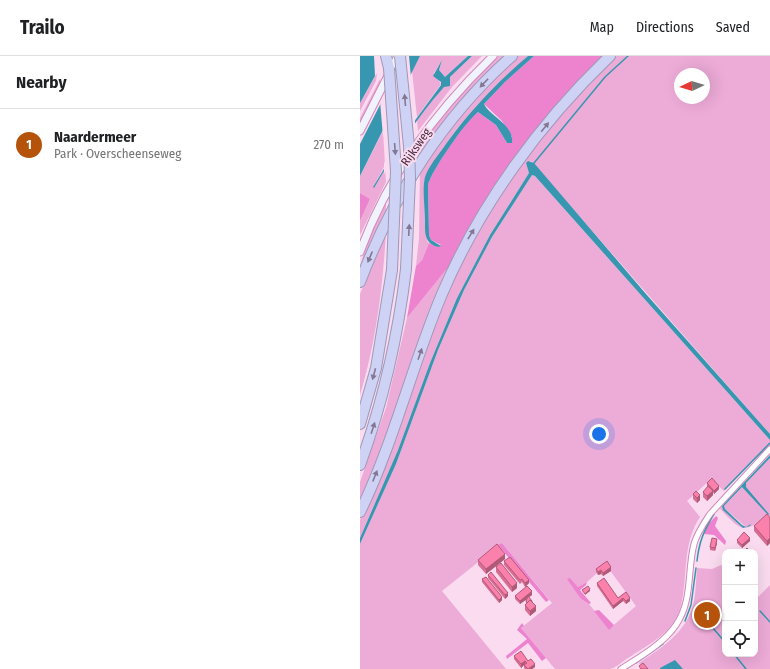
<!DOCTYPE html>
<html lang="en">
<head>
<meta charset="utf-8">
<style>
	:root { --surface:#fff; --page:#f2f2f2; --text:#202124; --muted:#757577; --line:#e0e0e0; --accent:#b45309 }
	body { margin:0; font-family:"Fira Sans Condensed",sans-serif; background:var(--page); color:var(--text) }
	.controls { position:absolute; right:12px; bottom:12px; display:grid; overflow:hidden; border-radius:8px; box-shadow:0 4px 16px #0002 }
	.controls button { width:36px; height:36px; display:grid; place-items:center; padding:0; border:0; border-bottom:1px solid var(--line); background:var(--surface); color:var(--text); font:20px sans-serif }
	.compass { position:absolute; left:314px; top:12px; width:36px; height:36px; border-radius:50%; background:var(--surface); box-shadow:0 4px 16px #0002; rotate:266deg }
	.you { position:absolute; left:239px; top:378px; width:14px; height:14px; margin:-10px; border:3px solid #fff; border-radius:50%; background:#1a73e8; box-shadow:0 0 0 6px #1a73e833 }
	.badge { display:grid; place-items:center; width:26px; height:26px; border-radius:50%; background:var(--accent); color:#fff; font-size:13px; font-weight:700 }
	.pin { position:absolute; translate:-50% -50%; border:2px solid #fff; box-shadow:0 1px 4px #0006 }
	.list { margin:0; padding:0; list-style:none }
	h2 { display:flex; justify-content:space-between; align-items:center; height:52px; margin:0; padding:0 16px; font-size:17px }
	h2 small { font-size:13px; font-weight:400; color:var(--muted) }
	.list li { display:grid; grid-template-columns:26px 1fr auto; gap:12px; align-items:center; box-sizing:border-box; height:72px; padding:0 16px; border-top:1px solid var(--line) }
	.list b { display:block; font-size:15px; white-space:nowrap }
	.list p { margin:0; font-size:13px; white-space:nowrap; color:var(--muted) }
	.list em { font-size:13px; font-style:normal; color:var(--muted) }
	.icon { flex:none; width:22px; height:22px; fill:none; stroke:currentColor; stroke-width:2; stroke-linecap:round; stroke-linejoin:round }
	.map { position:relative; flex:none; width:410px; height:613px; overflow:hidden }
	header { display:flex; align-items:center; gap:24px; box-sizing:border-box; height:56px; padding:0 20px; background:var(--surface); border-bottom:1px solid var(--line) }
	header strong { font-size:19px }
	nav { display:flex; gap:22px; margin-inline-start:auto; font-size:14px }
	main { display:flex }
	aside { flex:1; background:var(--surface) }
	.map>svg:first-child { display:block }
	.green { fill:#edabd8; fill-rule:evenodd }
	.forest { fill:#ed83ce }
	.water { fill:#3797b0 }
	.pier { fill:#fadbef }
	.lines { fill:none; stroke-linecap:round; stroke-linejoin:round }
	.stream { stroke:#3797b0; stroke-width:1.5 }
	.street-casing { stroke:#cf88b9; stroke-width:7 }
	.secondary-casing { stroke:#cf88b9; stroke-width:9 }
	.highway-casing { stroke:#9f98b6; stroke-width:12 }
	.street { stroke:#fff; stroke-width:5 }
	.secondary { stroke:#f0f2fc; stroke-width:7 }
	.highway { stroke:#ced3f6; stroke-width:10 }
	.highway-bridge-casing { stroke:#9f98b6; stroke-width:12; stroke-linecap:butt }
	.highway-bridge { stroke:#ced3f6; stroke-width:10 }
	.wall { fill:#d96e94 }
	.shaded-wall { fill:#b05a78 }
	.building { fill:#fc80ac; stroke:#b05a78 }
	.oneway { fill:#847791 }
	.labels { text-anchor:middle; stroke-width:4; stroke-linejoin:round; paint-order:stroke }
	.street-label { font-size:12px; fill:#482b3f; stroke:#fadbef }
</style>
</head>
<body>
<header>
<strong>Trailo</strong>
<nav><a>Map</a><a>Directions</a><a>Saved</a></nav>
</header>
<main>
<aside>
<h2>Nearby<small></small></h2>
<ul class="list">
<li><span class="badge">1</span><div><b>Naardermeer</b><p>Park · Overscheenseweg</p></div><em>270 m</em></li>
</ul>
</aside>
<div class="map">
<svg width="410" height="613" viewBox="0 0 410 613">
	<rect width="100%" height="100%" fill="#fadbef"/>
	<!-- green -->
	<path class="green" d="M60 0H108L85 21 79 14 82 4 74 17 81 28 57 61 52 15Z
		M112 0H122L92 31 58 75 57 64 84 30H90V21Z
		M136 0H144L91 55 59 100 58 91 89 50Z
		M157 0H168L117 49 96 74 70 111 65 122 64 130 67 185 69 187 62 204 56 210 59 182 60 115 106 52Z
		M256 0H410V378L171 105 166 107 169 117 130 179 97 242 70 307 38 394 0 482V464L15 430 71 276 95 219 126 162 164 104 200 59ZM320 18H344V42H320Z
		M17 17 16 25 0 55V47Z
		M20 23 21 30 0 71V62Z
		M23 75 25 109 13 131H14L25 112 26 126 0 179V165L10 143 0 137V120Z
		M172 119 175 120 410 384V391L398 400 364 435 351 423 327 445 340 461C322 488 328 520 321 550 315 576 289 588 268 602 263 605 256 612 250 613 238 613 209 613 195 613L161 572 192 547 142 487 82 535 146 613H0V488L36 408 78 294 104 234 132 181ZM246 509 276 550 249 573 229 548 221 543 210 522 218 531 227 526Z
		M26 144V156L0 212 6 188Z
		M26 175C23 230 16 286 0 339V238Z
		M90 209 16 408 0 444V426L26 352 47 262Z
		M410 402V465L407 462C380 478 381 474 360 453L362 450 364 454 383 472 386 471 365 453 364 450Z
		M361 509 365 513V598H395V544L410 529V613H283L279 607C301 592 326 577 333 549 336 538 336 524 337 512L352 513Z"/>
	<!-- forest -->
	<path class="forest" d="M174 0H243L209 36 140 123 90 209 47 262 56 210 62 204 69 187 78 191 81 189 71 184 69 179 68 129C71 115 106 64 118 56L136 69 147 87 152 81 142 65 124 48 145 26Z
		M0 137 10 143 0 165Z
		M356 460 358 462 355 470 366 485 365 489 354 479 344 478 346 470Z
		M142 487 189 544 186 546 138 489Z
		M210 522 218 531 227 526 226 529 220 534 231 547 229 548 221 543 207 523Z
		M239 554 254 569 249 574 234 555Z
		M162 567 164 570 161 572 186 602 182 605 168 587 147 603 146 600 167 583 157 574Z"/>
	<!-- water -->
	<path class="water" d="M0 0H14L15 20 0 47Z
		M45 0H60L0 120V88Z
		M108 0H112L90 21V30L84 31C57 61 35 96 14 132L13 131 45 78 81 29V26L73 20 82 4 79 14 85 21Z
		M168 0H174L145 26 124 48C130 61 154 68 152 87H147L136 69 118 56C106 65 71 115 68 129L69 179 71 184 81 190 78 191C64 187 65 177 65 164 65 151 62 134 65 121 68 112 75 103 81 95 105 60 135 28 168 0Z
		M168 105 174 107 286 238 410 378V384L175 120 172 119 132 181 104 234 78 294 36 408 0 488V482L38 394 70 307 97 242 130 179 169 117 166 107Z
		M410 399V402L386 427V431L409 458 408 459 382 431 364 450 365 453 382 469 386 471 391 468 390 470 383 472 363 454 362 450Z
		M315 604 323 613H300V612Z"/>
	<!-- pier -->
	<path class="pier" d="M42 0H49L51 22 23 81 20 45Z
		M55 60V70L24 118V107Z"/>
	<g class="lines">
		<!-- stream -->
		<path class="stream" d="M174 107 245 21 268 0
			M365 433 410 387
			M337 505C339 486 344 474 354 458
			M395 548 397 551
			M400 555 410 566
			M325 565 331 549 336 512
			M352 571 365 586
			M374 598 386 613
			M276 607 303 588"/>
		<!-- street casing -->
		<g class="street-casing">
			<path id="street" d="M261 613C280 601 304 587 316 569 333 544 327 515 334 488 337 477 344 467 350 458L410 393"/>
		</g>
		<!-- secondary casing -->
		<g class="secondary-casing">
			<path id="secondary" d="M0 75 38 0
				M0 196C27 121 76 55 133 0"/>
		</g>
		<!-- highway casing -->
		<g class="highway-casing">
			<path id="highway" d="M26 0 29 12
				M0 226C32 141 84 60 152 0
				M0 368 16 312 32 214
				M0 409C23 346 38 280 46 213
				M0 456C34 386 52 309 82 238 120 149 180 67 250 0"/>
		</g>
		<!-- street -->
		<use href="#street" class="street"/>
		<!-- secondary -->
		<use href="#secondary" class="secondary"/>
		<!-- highway -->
		<use href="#highway" class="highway"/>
		<!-- highway-bridge casing -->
		<g class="highway-bridge-casing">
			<path id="highway-bridge" d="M40 0 49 90 50 123 46 213
				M29 12 36 115 32 214"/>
		</g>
		<!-- highway-bridge -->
		<use href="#highway-bridge" class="highway-bridge"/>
	</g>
	<!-- wall -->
	<path class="wall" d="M347 427 359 433 354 438 353 436V439L347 445 343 441V436L348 431 347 430Z
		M333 438 340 444 337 447 333 443Z
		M410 462V487L407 490 394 475V470Z
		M377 484 390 485 382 492 377 487Z
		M357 487 355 495 350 494V491Z
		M145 503 126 518 118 509V504Z
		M144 505 169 527 165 531 162 526 160 528 144 509Z
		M136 511 157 532 152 536 136 516Z
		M236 513 251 515 243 520 241 518 238 519 236 516Z
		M128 519 148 540 145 543 128 522Z
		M122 523 142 544 139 547 122 526Z
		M237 527 258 542 266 536 270 545 266 548 263 545 253 553 237 530Z
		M172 539 169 541 172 546 176 555 170 560 165 554V549L167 547 166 545 167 543 160 548 155 543V540Z
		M154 600 168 605 175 611 172 613H165L164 612V609L161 612 154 603Z"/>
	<!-- shaded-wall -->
	<path class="shaded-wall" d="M359 430V433L354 438V435Z
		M353 435V439L347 445V440Z
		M340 439V444L337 447V442Z
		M390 482V485L382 492V489Z
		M410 482V487L407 490V485Z
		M357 483V487L355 495V492Z
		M145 498V503L126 518V513Z
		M251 511V515L243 520V517Z
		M241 514V518L238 519V516Z
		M169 524V527L165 531V527Z
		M157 527V532L152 536V531Z
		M230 533V535L225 539V538Z
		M172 535V539L160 548V545Z
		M148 537V540L145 543V539Z
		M142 541V544L139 547V544Z
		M263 542V545L253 553V550Z
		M270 542V545L266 548V545Z
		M176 550V555L170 560V555Z
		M165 605V608L161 612V608Z
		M175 608V611L172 613H168Z"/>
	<!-- building -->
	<path class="building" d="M352 422 359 430 354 435 347 427Z
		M348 430 353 435 347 440 343 436Z
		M336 435 340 439 337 442 333 438Z
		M407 458 410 462V482L407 485 394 470Z
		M384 476 390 482 382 489 377 484Z
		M352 482 357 483 355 492 350 491Z
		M137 488 145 498 126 513 118 504Z
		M387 492 391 496H383Z
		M150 501 169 524 165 527 162 523 160 524 144 505Z
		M247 505 251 511 243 517 241 514 238 516 236 513Z
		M141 507 157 527 152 531 136 511Z
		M131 516 148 537 145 539 128 519Z
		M126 521 142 541 139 544 122 523Z
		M244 522 258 542 266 536 270 542 266 545 263 542 253 550 237 527Z
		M167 530 172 535 160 545 155 540Z
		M228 530 230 533 225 538 222 534Z
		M168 540 172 545V546L170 544 167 547 166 545Z
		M170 544 176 550 170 555 165 549Z
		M161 595 168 605 171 603 175 608 168 613 164 609 167 607 165 605 161 608 154 600Z
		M283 607 288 613H281L279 610Z"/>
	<!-- one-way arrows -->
	<defs><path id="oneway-solid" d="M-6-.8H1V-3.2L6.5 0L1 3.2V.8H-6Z"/></defs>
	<g class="oneway">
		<use href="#oneway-solid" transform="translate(124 27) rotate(134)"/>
		<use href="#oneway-solid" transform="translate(45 44) rotate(-95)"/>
		<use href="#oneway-solid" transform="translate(185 71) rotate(-51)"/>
		<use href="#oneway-solid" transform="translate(35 93) rotate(86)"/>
		<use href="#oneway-solid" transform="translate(49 174) rotate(-87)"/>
		<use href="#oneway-solid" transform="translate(111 178) rotate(-59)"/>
		<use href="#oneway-solid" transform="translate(10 201) rotate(113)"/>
		<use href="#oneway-solid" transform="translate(60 298) rotate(-71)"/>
		<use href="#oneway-solid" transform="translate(14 318) rotate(105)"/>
		<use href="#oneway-solid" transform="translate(13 372) rotate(-72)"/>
		<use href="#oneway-solid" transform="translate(15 420) rotate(-68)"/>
	</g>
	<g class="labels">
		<!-- street labels -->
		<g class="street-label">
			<text transform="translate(56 91) rotate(-55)" y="4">Rijksweg</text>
		</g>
	</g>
</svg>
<div class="controls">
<button>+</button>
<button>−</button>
<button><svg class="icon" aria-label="locate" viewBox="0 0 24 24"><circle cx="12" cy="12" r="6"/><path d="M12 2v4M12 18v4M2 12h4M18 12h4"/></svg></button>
</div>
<svg class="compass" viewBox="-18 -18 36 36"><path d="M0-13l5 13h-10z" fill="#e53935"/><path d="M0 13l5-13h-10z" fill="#757577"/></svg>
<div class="you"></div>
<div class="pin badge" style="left:347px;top:559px">1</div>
</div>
</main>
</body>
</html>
